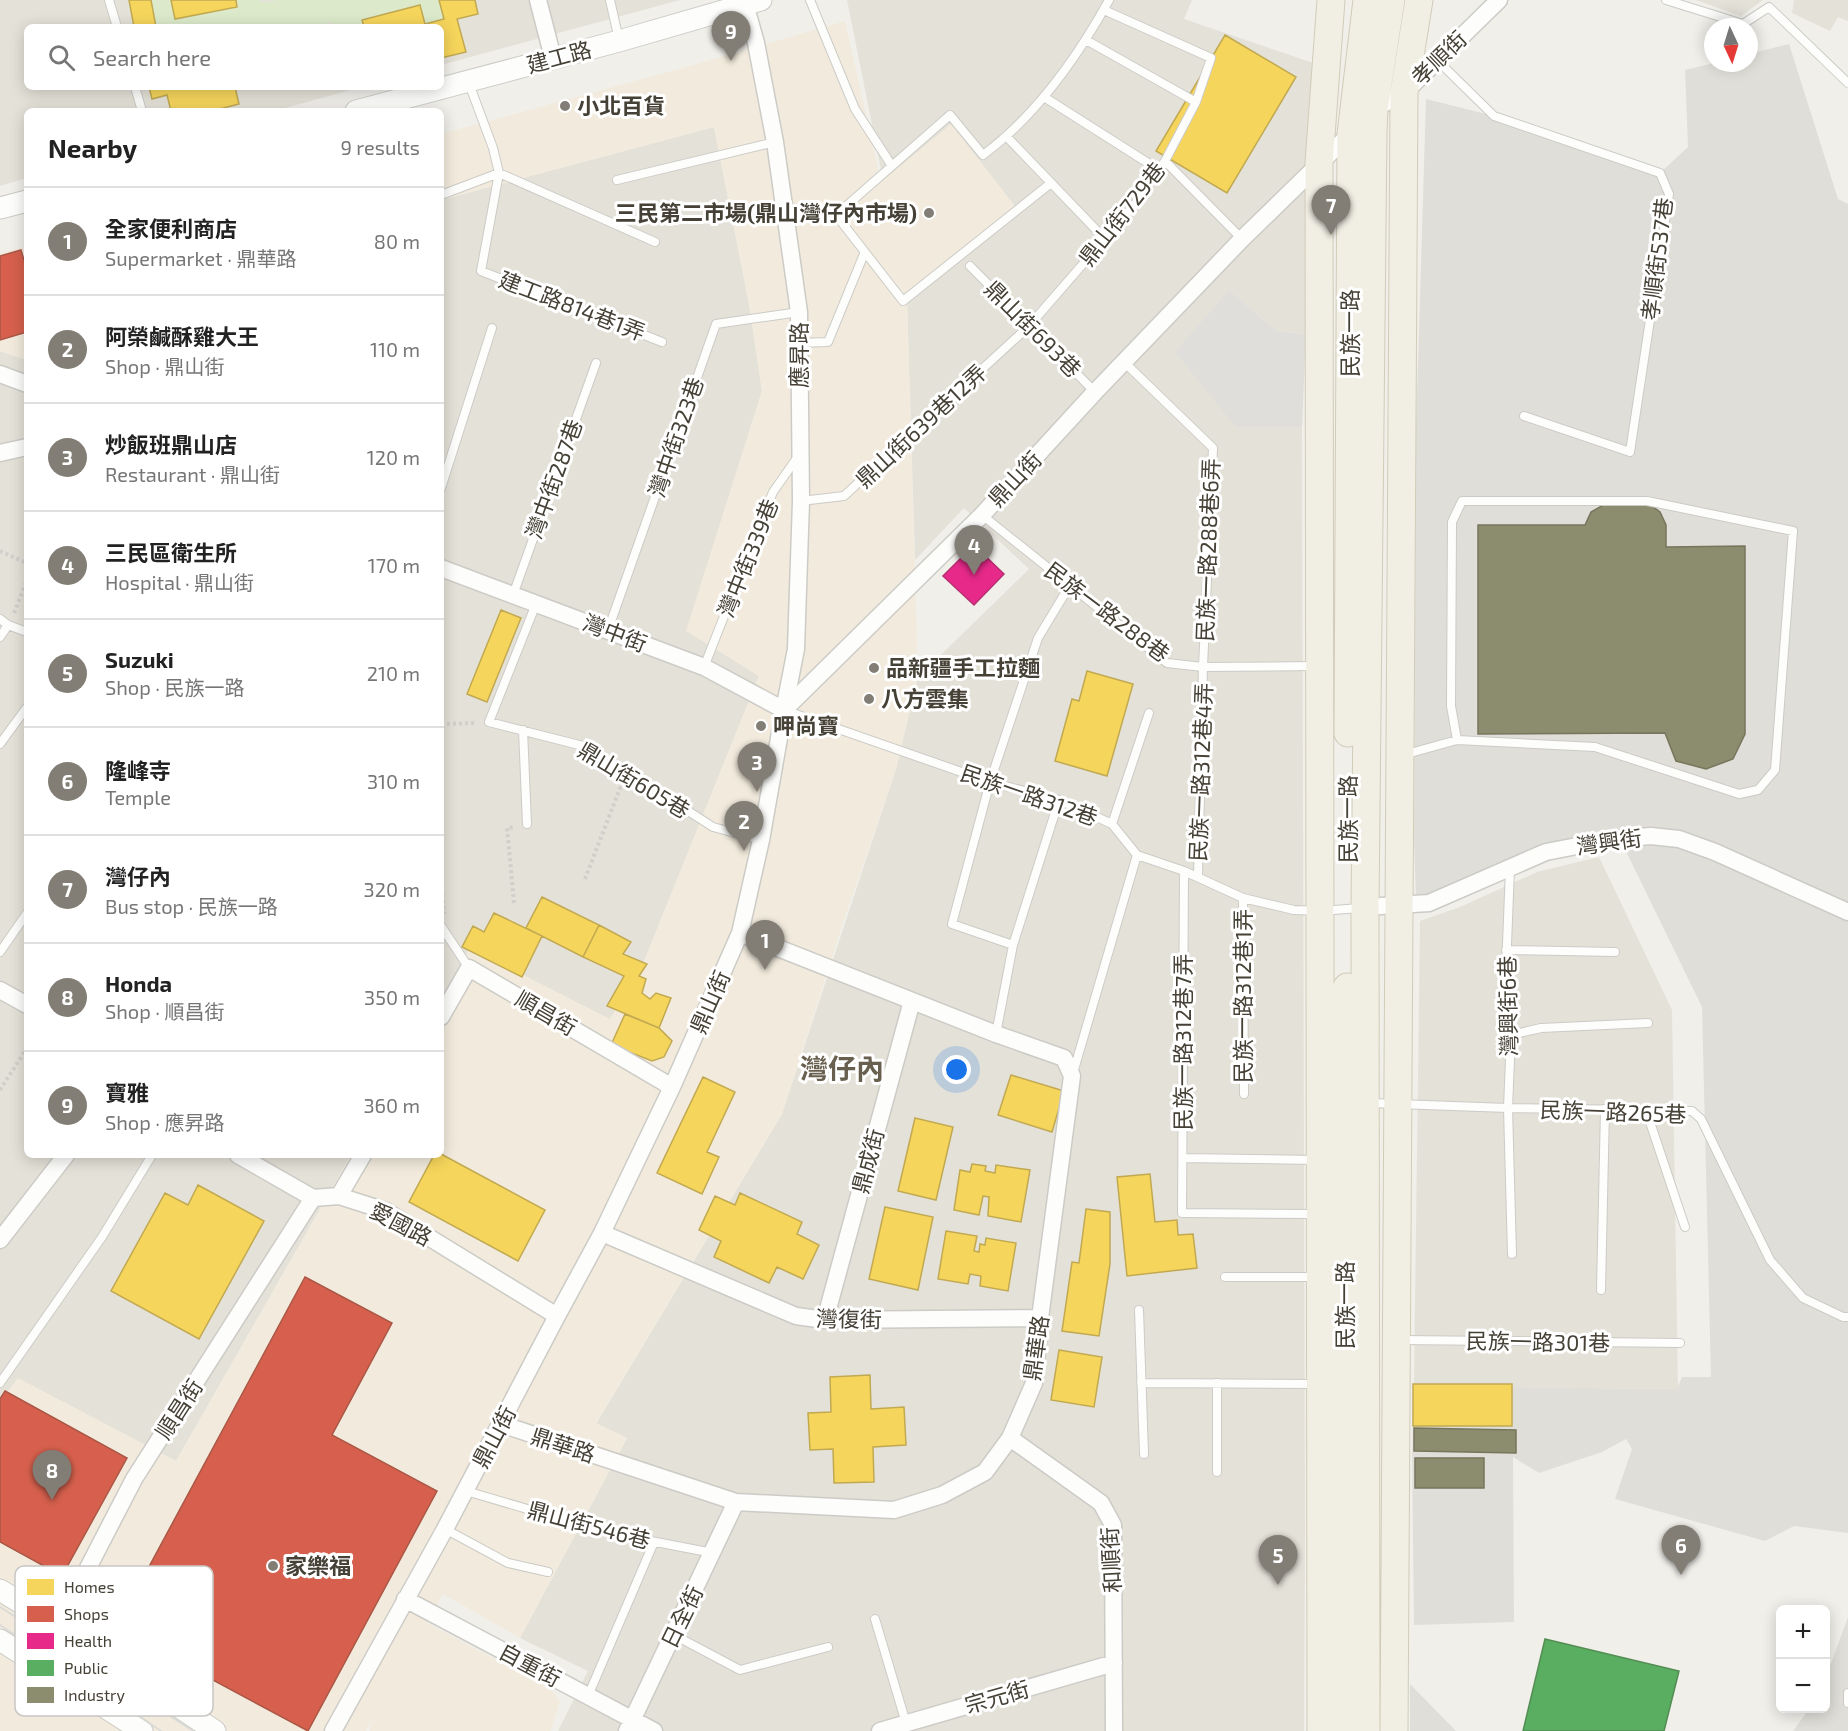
<!DOCTYPE html>
<html lang="en">
<head>
<meta charset="utf-8">
<style>
	:root { --surface:#fff; --page:#f2f2f2; --text:#222; --muted:#767676; --line:#e0e0e0; --accent:#827e75 }
	body { margin:0; font-family:"Exo 2","Noto Sans TC",sans-serif; background:var(--page); color:var(--text) }
	.controls { position:absolute; right:18px; bottom:18px; display:grid; overflow:hidden; border-radius:9px; box-shadow:0 3px 15px #0003 }
	.controls button { width:54px; height:54px; display:grid; place-items:center; padding:0; border:0; border-bottom:2px solid var(--line); background:var(--surface); color:var(--text); font:30px sans-serif }
	.compass { position:absolute; left:1704px; top:18px; width:54px; height:54px; border-radius:50%; background:var(--surface); box-shadow:0 3px 15px #0003; rotate:176deg }
	.you { position:absolute; left:957px; top:1070px; width:21px; height:21px; margin:-15px; border:4px solid #fff; border-radius:50%; background:#1a73e8; box-shadow:0 0 0 9px #1a73e833 }
	.badge { display:grid; place-items:center; width:39px; height:39px; border-radius:50%; background:var(--accent); color:#fff; font-size:20px; font-weight:700 }
	.pin { position:absolute; translate:-50% -50px; filter:drop-shadow(0 2px 3px #0008) }
	.pin::after { content:''; position:absolute; top:32px; width:21px; height:18px; background:inherit; clip-path:polygon(0 0,100% 0,50% 100%) }
	.list { margin:0; padding:0; list-style:none }
	h2 { display:flex; justify-content:space-between; align-items:center; height:78px; margin:0; padding:0 24px; font-size:26px }
	h2 small { font-size:20px; font-weight:400; color:var(--muted) }
	.list li { display:grid; grid-template-columns:39px 1fr auto; gap:18px; align-items:center; box-sizing:border-box; height:108px; padding:0 24px; border-top:2px solid var(--line) }
	.list b { display:block; font-size:22px; white-space:nowrap }
	.list p { margin:0; font-size:20px; white-space:nowrap; color:var(--muted) }
	.list em { font-size:20px; font-style:normal; color:var(--muted) }
	.icon { flex:none; width:33px; height:33px; fill:none; stroke:currentColor; stroke-width:2; stroke-linecap:round; stroke-linejoin:round }
	.map { position:relative; flex:none; width:1848px; height:1731px; overflow:hidden }
	.search { position:absolute; background:var(--surface); box-shadow:0 3px 15px #0003; left:24px; top:24px; width:420px; height:66px; display:flex; align-items:center; gap:15px; box-sizing:border-box; padding:0 21px; border-radius:9px; color:var(--muted); font-size:22px }
	.panel { position:absolute; background:var(--surface); box-shadow:0 3px 15px #0003; left:24px; top:108px; width:420px; height:1050px; border-radius:9px }
	.map>svg:first-child { display:block }
	.residential { fill:#e4e1d8 }
	.commercial { fill:#f2ebdd }
	.industrial { fill:#e0ded8 }
	.green { fill:#dceacb }
	.parking { fill:#dfdeda }
	.homes { fill:#f6d55c; stroke:#c1a951; stroke-width:1.5 }
	.shops { fill:#d6604d; stroke:#ab5746; stroke-width:1.5 }
	.health { fill:#e7298a; stroke:#b73071; stroke-width:1.5 }
	.public { fill:#5aae61; stroke:#548d54; stroke-width:1.5 }
	.industry { fill:#8c8c6e; stroke:#77765d; stroke-width:1.5 }
	.lines { fill:none; stroke-linecap:round; stroke-linejoin:round }
	.service-casing { stroke:#cccbc6; stroke-width:10 }
	.minor-casing { stroke:#cccbc6; stroke-width:19 }
	.tertiary-casing { stroke:#cccbc6; stroke-width:23 }
	.primary-casing { stroke:#d1ccb8; stroke-width:29 }
	.path { stroke:#d0cfca; stroke-width:4; stroke-dasharray:3 3; stroke-linecap:butt }
	.service { stroke:#fdfdfc; stroke-width:8 }
	.minor { stroke:#fdfdfc; stroke-width:16 }
	.tertiary { stroke:#fdfdfc; stroke-width:21 }
	.primary { stroke:#f1eee4; stroke-width:27 }
	.tram { stroke:#d9d9d8; stroke-width:1.5 }
	.poi-dot { fill:#827e75; stroke:#fff; stroke-width:2 }
	.labels { text-anchor:middle; stroke-width:6; stroke-linejoin:round; paint-order:stroke }
	.street-label { font-size:22px; fill:#464136; stroke:#fff }
	.poi-label { font-size:22px; font-weight:bold; fill:#464136; stroke:#fff; text-anchor:start }
	.district-label { font-size:28px; font-weight:bold; fill:#685f4e; stroke:#fff }
	.key { fill:#fff; stroke:#c8c6c3; stroke-width:1.5 }
	.key-label { font-size:16px; fill:#464136 }
</style>
</head>
<body>
<div class="map">
<svg width="1848" height="1731" viewBox="0 0 1848 1731">
	<rect width="100%" height="100%" fill="#f0efea"/>
	<!-- residential -->
	<path class="residential" d="M0 0H680L441 65V27H27V87H362L274 111H27V178L0 186Z
		M847 0H1192L1184 19 1313 63 1306 334 1277 331 1229 290 1236 427H1302L1305 1533 1304 1731H558L588 1671 520 1638 627 1438 596 1424 782 1114 896 769 918 677 1029 569 964 508 915 560 907 299Z
		M1696 0H1763L1741 16Z
		M1794 0H1848V21L1838 17 1830 31 1792 13Z
		M714 127 749 304 762 391 687 630 759 676 643 964 610 1020 470 948 441 998V200Z
		M0 351 27 360V1155H351L176 1461 18 1379 0 1402Z
		M1599 857 1672 1010 1678 1389 1414 1386 1420 921 1460 907 1537 872Z"/>
	<!-- commercial -->
	<path class="commercial" d="M845 21 881 182 951 124 1018 210 907 299 918 677 896 769 843 923 782 1114 596 1423 627 1438 520 1638 443 1594 427 1623 552 1690 560 1701 551 1731H371L369 1730 374 1718 366 1731H0V1402L18 1378 176 1461 351 1155H441V998L470 948 610 1019 643 964 759 676 686 631 762 391 749 304 714 127 441 200V134L686 67Z
		M27 246V360L0 351V253Z"/>
	<!-- industrial -->
	<path class="industrial" d="M1789 44 1838 199 1848 204V1533L1794 1526 1765 1541 1615 1499 1632 1449 1626 1439 1602 1452 1539 1473 1513 1457 1514 1622 1414 1625 1412 1454 1414 1386 1677 1389 1682 1377H1711L1702 1007 1620 839H1612L1416 900 1414 838 1416 429 1426 99 1494 116 1660 173 1688 147 1685 70 1714 63H1749V54Z
		M1848 1617V1731H1793L1809 1709 1826 1708V1677Z
		M1410 1684 1456 1731H1410Z"/>
	<!-- green -->
	<path class="green" d="M151 0H171L175 19 237 7 236 0H260L261 3 278 0H439L444 19 425 24 420 5 362 21 364 27H334L332 22 314 27H156Z"/>
	<!-- parking -->
	<path class="parking" d="M1229 290 1277 331 1306 334 1302 427H1236L1175 352Z"/>
	<!-- homes -->
	<path class="homes" d="M129 0H151L156 27H134Z
		M171 0H236L237 7 175 19Z
		M439 0H475L478 14 457 19 466 52 441 58V27H364L362 20 420 5 425 24 444 19Z
		M1225 35 1296 77 1227 193 1156 151Z
		M149 87H235L239 104 212 111H171L167 95 152 99Z
		M501 610 521 618 487 702 467 694Z
		M1087 671 1133 684 1107 776 1055 761 1072 699 1079 701Z
		M542 897 599 925 583 957 526 928Z
		M494 913 542 936 522 977 462 947 473 926 484 932Z
		M599 925 631 942 623 954 647 964 639 976 646 979 642 993 650 999 656 993 671 998 659 1028 607 1006 624 976 583 957Z
		M625 1014 659 1028 672 1041 664 1057 652 1061 611 1045Z
		M1011 1075 1064 1091 1052 1132 998 1115Z
		M703 1077 735 1092 707 1152 719 1157 702 1194 657 1173Z
		M915 1118 953 1127 936 1200 898 1191Z
		M441 1154 545 1210 518 1261 409 1202 434 1155Z
		M972 1164 986 1166 985 1171 995 1173 996 1165 1030 1170 1021 1222 988 1216 989 1197 983 1196 979 1215 954 1210 960 1170 970 1172Z
		M1150 1174 1155 1222 1177 1220 1178 1235 1193 1234 1197 1268 1127 1276 1117 1177Z
		M198 1185 264 1221 199 1339 111 1291 165 1193 188 1205Z
		M740 1193 802 1222 797 1234 819 1245 803 1279 777 1267 769 1283 714 1257 721 1241 699 1230 715 1196 735 1205Z
		M885 1207 933 1217 918 1290 869 1279Z
		M1086 1209 1110 1212V1264L1099 1336 1062 1331 1072 1262 1079 1263Z
		M946 1231 977 1236 974 1251 979 1252 980 1244 985 1245 986 1238 1016 1243 1008 1291 980 1286 981 1276 970 1274 968 1284 938 1279Z
		M1059 1350 1102 1357 1094 1407 1051 1400Z
		M870 1375 871 1409 904 1407 906 1445 873 1447 874 1482 834 1483 833 1449 810 1450 808 1413 831 1412 830 1377Z
		M1413 1384H1512V1426H1413Z"/>
	<!-- shops -->
	<path class="shops" d="M21 250 27 270V332L0 340V256Z
		M305 1277 392 1323 332 1435 437 1491 308 1731 116 1628Z
		M5 1391 127 1458 62 1576 0 1542V1399Z"/>
	<!-- health -->
	<path class="health" d="M974 545 1004 574 974 605 943 576Z"/>
	<!-- public -->
	<path class="public" d="M1545 1639 1679 1671 1664 1731H1523Z"/>
	<!-- industry -->
	<path class="industry" d="M1607 503H1648L1660 512 1666 525V547L1745 546V734L1733 759 1706 769 1676 761 1665 733 1478 734V525H1585L1591 512Z
		M1414 1428 1516 1430V1453L1414 1451Z
		M1415 1458H1484V1488H1415Z"/>
	<g class="lines">
		<!-- service casing -->
		<g class="service-casing">
			<path id="service" d="M109 0 117 27
				M610 0 619 40
				M810 0 855 109 892 166
				M1666 0 1743 24 1769 7 1848 83
				M1086 40 1196 102
				M1437 60 1494 116 1660 173 1669 194 1630 452 1524 416
				M468 81 493 148 499 173 481 271 662 342
				M135 87 142 111
				M1044 97 1159 170
				M1007 137 1105 239
				M1165 161 1242 239
				M617 180 775 142
				M1051 183 903 301 836 215 950 115 983 155C1037 115 1077 58 1109 0
				M441 195 499 173 655 242
				M970 266 1095 392
				M798 343 828 342 864 254
				M1124 362 1213 448 1203 667 1198 877
				M441 488 492 328
				M801 501 844 496 1029 326 1136 203 1165 161 1196 102 1211 58 1104 10
				M982 515 1167 663 1203 667 1317 666
				M513 595 596 363
				M536 604 489 722 583 746 626 771 713 827 761 840
				M0 619 8 625 27 632
				M608 630 716 324 799 312
				M0 637 8 625
				M704 667 773 492 799 455
				M784 710 990 782 1059 800 1112 824 1137 855 1184 871 1243 898 1294 910 1320 911 1360 908
				M523 730 527 824
				M0 744 27 707
				M1403 755 1457 740 1595 747 1739 794 1758 790 1775 770 1793 531 1647 501H1462L1452 522 1451 706 1457 740
				M1112 824 1149 713
				M1510 868 1504 1021 1511 1035 1508 1108 1512 1254
				M1184 871 1182 1213 1316 1214
				M1243 898 1244 1094
				M441 926 469 968
				M1013 945 952 924 990 782 1038 638 1070 585
				M1506 950 1615 952
				M0 952 27 913
				M996 1034 1013 945 1059 800
				M1511 1035 1541 1028 1648 1023
				M1073 1073 1137 855
				M1370 1103 1508 1108 1692 1111 1701 1119 1770 1260 1803 1298 1843 1317H1848
				M1646 1110 1685 1227
				M1183 1158 1316 1160
				M1225 1277H1318
				M1601 1290 1605 1109
				M1139 1310 1144 1454
				M1399 1340 1680 1343
				M0 1383 102 1237 152 1155
				M1141 1383 1317 1384
				M1217 1472V1383
				M466 1491 609 1533 713 1553
				M445 1529 508 1563 548 1572
				M875 1619 906 1723
				M674 1635 740 1670 828 1647
				M1848 1693V1703
				M588 1696 654 1542"/>
		</g>
		<!-- minor casing -->
		<g class="minor-casing">
			<path id="minor" d="M538 0 553 58
				M1370 113 1374 109 1404 93 1499 0
				M0 374 27 384
				M0 453 27 447
				M441 568 704 667 784 710 796 649 801 501 799 312 775 142 756 43 745 4
				M1365 907 1429 903 1546 852 1613 839 1651 836 1679 839 1715 852 1848 912
				M0 990 27 1005
				M441 1017 469 968 672 1087
				M238 1155 313 1198 339 1196 386 1211 557 1316
				M339 1196 363 1155
				M602 1233 796 1316 825 1320 1040 1318
				M0 1240 66 1155
				M825 1320 912 1001
				M501 1424 736 1502 894 1510 942 1495 985 1472 1010 1438 1034 1383 1040 1318 1072 1076 1064 1058 996 1034 740 933
				M1010 1438 1101 1503 1113 1525 1114 1731
				M405 1599 654 1731
				M58 1626 134 1479 313 1198
				M333 1731 445 1529 557 1316 602 1233 672 1087 740 933 761 840 784 710 982 515 1095 392 1242 239 1352 132
				M627 1731 736 1502
				M880 1731 1114 1663"/>
		</g>
		<!-- tertiary casing -->
		<g class="tertiary-casing">
			<path id="tertiary" d="M356 111 619 41 761 0
				M0 208 27 201
				M0 1590 58 1626 215 1731
				M0 1640 142 1731"/>
		</g>
		<!-- primary casing -->
		<g class="primary-casing">
			<path id="primary" d="M1348 733 1351 134 1367 0
				M1321 1731 1319 163 1331 0
				M1341 1731 1347 987
				M1366 1731 1365 907 1373 132 1374 109 1391 0
				M1394 1731 1404 93 1419 0"/>
		</g>
		<!-- path -->
		<path class="path" d="M0 551 27 563
			M14 613 27 580
			M441 724 476 723
			M441 876 444 914
			M585 879 622 783
			M514 903 507 828 515 827
			M0 1090 27 1048"/>
		<!-- service -->
		<use href="#service" class="service"/>
		<!-- minor -->
		<use href="#minor" class="minor"/>
		<!-- tertiary -->
		<use href="#tertiary" class="tertiary"/>
		<!-- primary -->
		<use href="#primary" class="primary"/>
		<!-- tram -->
		<path class="tram" d="M0 1607 193 1731
			M0 1625 161 1731"/>
	</g>
	<!-- markers -->
	<g class="poi-dot">
		<circle cx="565" cy="106" r="6"/>
		<circle cx="929" cy="213" r="6"/>
		<circle cx="874" cy="668" r="6"/>
		<circle cx="869" cy="699" r="6"/>
		<circle cx="761" cy="726" r="6"/>
		<circle cx="273" cy="1566" r="6"/>
	</g>
	<g class="labels">
		<!-- street labels -->
		<g class="street-label">
			<text transform="translate(559 57) rotate(-15)" y="8">建工路</text>
			<text transform="translate(1439 58) rotate(-44)" y="8">孝順街</text>
			<text transform="translate(1122 214) rotate(-52)" y="8">鼎山街729巷</text>
			<text transform="translate(1657 259) rotate(-83)" y="8">孝順街537巷</text>
			<text transform="translate(572 306) rotate(21)" y="8">建工路814巷1弄</text>
			<text transform="translate(1033 329) rotate(45)" y="8">鼎山街693巷</text>
			<text transform="translate(1350 333) rotate(-90)" y="8">民族一路</text>
			<text transform="translate(799 355) rotate(-90)" y="8">應昇路</text>
			<text transform="translate(921 426) rotate(-43)" y="8">鼎山街639巷12弄</text>
			<text transform="translate(676 437) rotate(-71)" y="8">灣中街323巷</text>
			<text transform="translate(554 479) rotate(-70)" y="8">灣中街287巷</text>
			<text transform="translate(1015 479) rotate(-47)" y="8">鼎山街</text>
			<text transform="translate(1208 550) rotate(-88)" y="8">民族一路288巷6弄</text>
			<text transform="translate(748 558) rotate(-68)" y="8">灣中街339巷</text>
			<text transform="translate(1107 612) rotate(37)" y="8">民族一路288巷</text>
			<text transform="translate(615 633) rotate(21)" y="8">灣中街</text>
			<text transform="translate(1201 772) rotate(-88)" y="8">民族一路312巷4弄</text>
			<text transform="translate(634 780) rotate(31)" y="8">鼎山街605巷</text>
			<text transform="translate(1029 795) rotate(19)" y="8">民族一路312巷</text>
			<text transform="translate(1348 819) rotate(-90)" y="8">民族一路</text>
			<text transform="translate(1609 842) rotate(-8)" y="8">灣興街</text>
			<text transform="translate(1243 996) rotate(-90)" y="8">民族一路312巷1弄</text>
			<text transform="translate(710 1002) rotate(-66)" y="8">鼎山街</text>
			<text transform="translate(1508 1006) rotate(-91)" y="8">灣興街6巷</text>
			<text transform="translate(546 1013) rotate(30)" y="8">順昌街</text>
			<text transform="translate(1183 1042) rotate(-90)" y="8">民族一路312巷7弄</text>
			<text transform="translate(1613 1112) rotate(2)" y="8">民族一路265巷</text>
			<text transform="translate(868 1161) rotate(-75)" y="8">鼎成街</text>
			<text transform="translate(401 1224) rotate(28)" y="8">愛國路</text>
			<text transform="translate(1345 1305) rotate(-90)" y="8">民族一路</text>
			<text transform="translate(849 1319) rotate(1)" y="8">灣復街</text>
			<text transform="translate(1538 1342) rotate(1)" y="8">民族一路301巷</text>
			<text transform="translate(1036 1348) rotate(-82)" y="8">鼎華路</text>
			<text transform="translate(179 1409) rotate(-57)" y="8">順昌街</text>
			<text transform="translate(494 1437) rotate(-62)" y="8">鼎山街</text>
			<text transform="translate(563 1445) rotate(18)" y="8">鼎華路</text>
			<text transform="translate(589 1525) rotate(15)" y="8">鼎山街546巷</text>
			<text transform="translate(1111 1560) rotate(-93)" y="8">和順街</text>
			<text transform="translate(682 1617) rotate(-64)" y="8">日全街</text>
			<text transform="translate(530 1665) rotate(28)" y="8">自重街</text>
			<text transform="translate(997 1697) rotate(-16)" y="8">宗元街</text>
		</g>
		<!-- poi labels -->
		<g class="poi-label">
			<text x="577" y="114">小北百貨</text>
			<text x="917" y="221" text-anchor="end">三民第二市場(鼎山灣仔內市場)</text>
			<text x="886" y="676">品新疆手工拉麵</text>
			<text x="881" y="707">八方雲集</text>
			<text x="773" y="734">呷尚寶</text>
			<text x="285" y="1574">家樂福</text>
		</g>
		<!-- district labels -->
		<g class="district-label">
			<text x="842" y="1079">灣仔內</text>
		</g>
	</g>
	<!-- legend -->
	<rect x="15" y="1566" width="198" height="150" rx="9" class="key"/>
	<rect x="27" y="1579" width="27" height="16" fill="#f6d55c"/>
	<rect x="27" y="1606" width="27" height="16" fill="#d6604d"/>
	<rect x="27" y="1633" width="27" height="16" fill="#e7298a"/>
	<rect x="27" y="1660" width="27" height="16" fill="#5aae61"/>
	<rect x="27" y="1687" width="27" height="16" fill="#8c8c6e"/>
	<g class="key-label">
		<text x="64" y="1593">Homes</text>
		<text x="64" y="1620">Shops</text>
		<text x="64" y="1647">Health</text>
		<text x="64" y="1674">Public</text>
		<text x="64" y="1701">Industry</text>
	</g>
</svg>
<div class="controls">
<button>+</button>
<button>−</button>
</div>
<svg class="compass" viewBox="-18 -18 36 36"><path d="M0-13l5 13h-10z" fill="#e53935"/><path d="M0 13l5-13h-10z" fill="#767676"/></svg>
<div class="you"></div>
<div class="pin badge" style="left:765px;top:970px">1</div>
<div class="pin badge" style="left:744px;top:851px">2</div>
<div class="pin badge" style="left:757px;top:792px">3</div>
<div class="pin badge" style="left:974px;top:575px">4</div>
<div class="pin badge" style="left:1278px;top:1585px">5</div>
<div class="pin badge" style="left:1681px;top:1575px">6</div>
<div class="pin badge" style="left:1331px;top:235px">7</div>
<div class="pin badge" style="left:52px;top:1500px">8</div>
<div class="pin badge" style="left:731px;top:61px">9</div>
<div class="search"><svg class="icon" aria-label="search" viewBox="0 0 24 24"><circle cx="10" cy="10" r="6"/><path d="M15 15l6 6"/></svg>Search here</div>
<section class="panel">
<h2>Nearby<small>9 results</small></h2>
<ul class="list">
<li><span class="badge">1</span><div><b>全家便利商店</b><p>Supermarket · 鼎華路</p></div><em>80 m</em></li>
<li><span class="badge">2</span><div><b>阿榮鹹酥雞大王</b><p>Shop · 鼎山街</p></div><em>110 m</em></li>
<li><span class="badge">3</span><div><b>炒飯班鼎山店</b><p>Restaurant · 鼎山街</p></div><em>120 m</em></li>
<li><span class="badge">4</span><div><b>三民區衛生所</b><p>Hospital · 鼎山街</p></div><em>170 m</em></li>
<li><span class="badge">5</span><div><b>Suzuki</b><p>Shop · 民族一路</p></div><em>210 m</em></li>
<li><span class="badge">6</span><div><b>隆峰寺</b><p>Temple</p></div><em>310 m</em></li>
<li><span class="badge">7</span><div><b>灣仔內</b><p>Bus stop · 民族一路</p></div><em>320 m</em></li>
<li><span class="badge">8</span><div><b>Honda</b><p>Shop · 順昌街</p></div><em>350 m</em></li>
<li><span class="badge">9</span><div><b>寶雅</b><p>Shop · 應昇路</p></div><em>360 m</em></li>
</ul>
</section>
</div>
</body>
</html>
